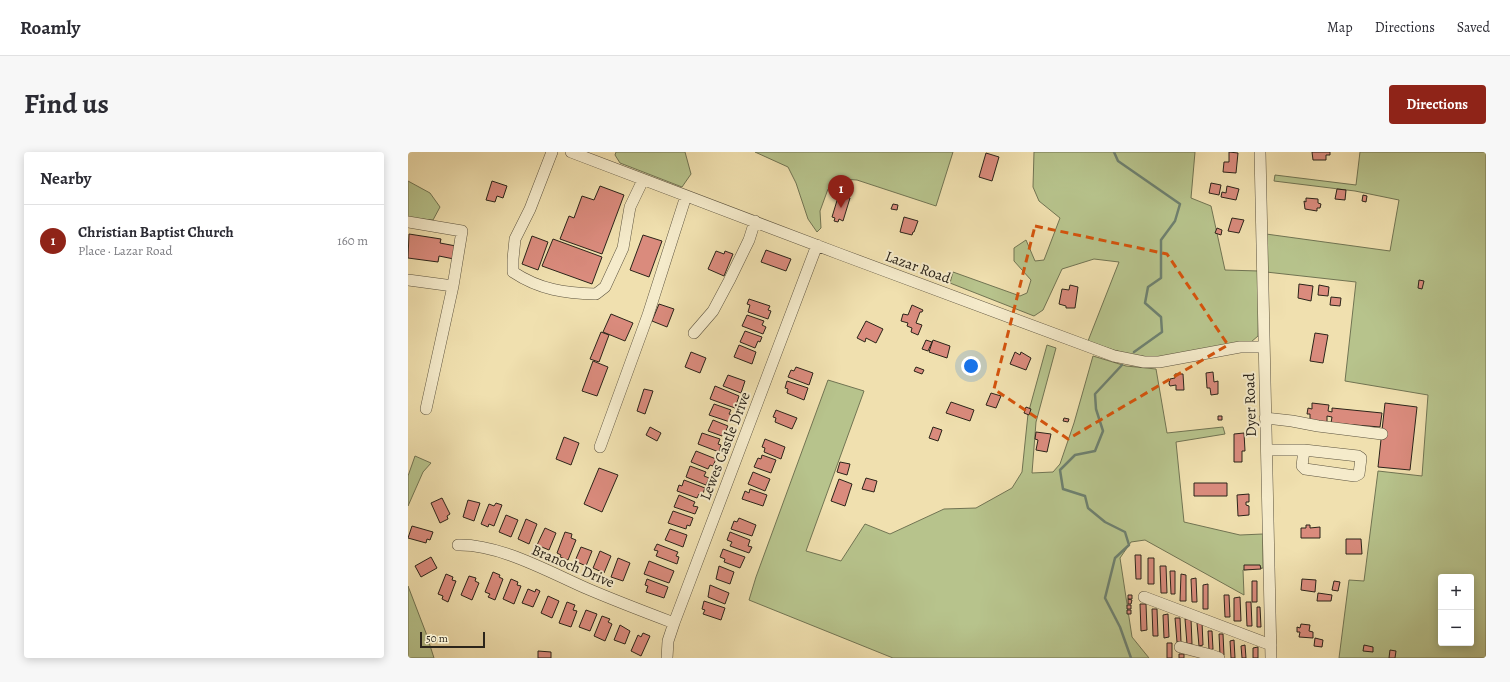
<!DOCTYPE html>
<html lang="en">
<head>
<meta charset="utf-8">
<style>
	:root { --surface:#fff; --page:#f7f7f7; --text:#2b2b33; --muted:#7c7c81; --line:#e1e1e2; --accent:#8f2418 }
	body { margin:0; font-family:Alegreya,serif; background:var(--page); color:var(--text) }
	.controls { position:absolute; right:12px; bottom:12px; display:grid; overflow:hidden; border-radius:4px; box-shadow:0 2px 10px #0003 }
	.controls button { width:36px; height:36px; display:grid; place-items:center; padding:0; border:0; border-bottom:1px solid var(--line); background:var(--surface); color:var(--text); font:20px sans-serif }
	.scale { position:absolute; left:12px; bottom:10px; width:65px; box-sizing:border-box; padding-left:4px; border:2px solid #2b241a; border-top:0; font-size:11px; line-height:14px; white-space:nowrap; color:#2b241a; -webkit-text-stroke:3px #f5ebcb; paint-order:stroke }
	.you { position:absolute; left:563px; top:214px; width:14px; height:14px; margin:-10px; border:3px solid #fff; border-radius:50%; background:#1a73e8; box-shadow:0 0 0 6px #1a73e833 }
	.badge { display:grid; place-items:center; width:26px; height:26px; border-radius:50%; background:var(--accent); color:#fff; font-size:13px; font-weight:700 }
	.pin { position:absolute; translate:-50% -33px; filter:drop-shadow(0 1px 2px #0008) }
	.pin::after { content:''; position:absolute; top:21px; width:14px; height:12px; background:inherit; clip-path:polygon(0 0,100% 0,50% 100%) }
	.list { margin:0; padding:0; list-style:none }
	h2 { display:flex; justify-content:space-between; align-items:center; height:52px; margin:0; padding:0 16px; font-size:17px }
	h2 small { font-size:13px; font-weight:400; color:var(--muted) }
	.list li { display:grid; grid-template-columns:26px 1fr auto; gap:12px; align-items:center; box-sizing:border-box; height:72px; padding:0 16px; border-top:1px solid var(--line) }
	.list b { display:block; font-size:15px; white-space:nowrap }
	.list p { margin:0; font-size:13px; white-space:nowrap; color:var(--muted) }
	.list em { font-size:13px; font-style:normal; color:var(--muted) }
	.map { position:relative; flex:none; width:1078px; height:506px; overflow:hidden; border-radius:4px }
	header { display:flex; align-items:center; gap:24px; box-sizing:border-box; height:56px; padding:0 20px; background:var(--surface); border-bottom:1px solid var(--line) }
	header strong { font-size:19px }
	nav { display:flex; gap:22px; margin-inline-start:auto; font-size:14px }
	.intro { display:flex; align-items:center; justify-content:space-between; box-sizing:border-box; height:96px; padding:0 24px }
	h1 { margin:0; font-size:28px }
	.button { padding:10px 18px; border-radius:4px; background:var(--accent); color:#fff; font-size:14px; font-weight:700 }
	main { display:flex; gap:24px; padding:0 24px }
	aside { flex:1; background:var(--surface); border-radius:4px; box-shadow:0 2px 10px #0003 }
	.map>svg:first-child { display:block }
	.green { fill:#b7c38c; stroke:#717453; fill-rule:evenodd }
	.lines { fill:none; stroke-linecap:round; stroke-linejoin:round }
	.stream { stroke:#6e806f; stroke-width:2.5 }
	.building { fill:#da8b7d; stroke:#2b241a }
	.minor-casing { stroke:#5c533f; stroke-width:12 }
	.minor { stroke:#f5ebcb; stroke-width:11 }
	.marked { fill:none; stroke:#d5540d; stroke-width:3; stroke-dasharray:8 5; stroke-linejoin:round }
	.labels { text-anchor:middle; stroke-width:4; stroke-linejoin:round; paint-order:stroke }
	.street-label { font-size:15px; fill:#2b241a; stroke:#f5ebcb }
</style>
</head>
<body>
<header>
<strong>Roamly</strong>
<nav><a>Map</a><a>Directions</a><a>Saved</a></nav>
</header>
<div class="intro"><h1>Find us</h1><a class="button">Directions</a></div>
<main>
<aside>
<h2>Nearby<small></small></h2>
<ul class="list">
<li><span class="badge">1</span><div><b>Christian Baptist Church</b><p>Place · Lazar Road</p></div><em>160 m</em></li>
</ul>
</aside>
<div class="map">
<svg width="1078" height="506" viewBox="0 0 1078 506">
	<rect width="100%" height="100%" fill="#f0e0af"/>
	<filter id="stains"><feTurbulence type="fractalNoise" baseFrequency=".005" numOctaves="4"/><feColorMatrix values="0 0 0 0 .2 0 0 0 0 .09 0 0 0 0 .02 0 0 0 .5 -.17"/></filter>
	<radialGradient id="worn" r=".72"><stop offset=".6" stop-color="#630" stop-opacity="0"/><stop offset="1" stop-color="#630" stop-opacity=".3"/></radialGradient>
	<!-- green -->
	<path class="green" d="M208 0H277L283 22 274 35 212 11 207 3Z
		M347 0H545L528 54 449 28 434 27 420 37 412 59 413 76 409 80 400 67 388 31 380 15Z
		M626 0H787L783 46 803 54 817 118 851 119 850 184 843 190C813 195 776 206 746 205 723 205 702 197 680 189L711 110 686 107 654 117 635 158 626 164 542 131 545 120 612 144 619 141 623 128 606 109V96L618 88 627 109 636 108 652 66 631 49 625 35Z
		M952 0H1078V506H931L941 428 956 429 970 319 1014 324 1020 243 937 229 948 130 858 120V82L982 99 991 48 947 39 866 29 867 23 948 33ZM1033 425H1063V491H1033Z
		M0 29 22 41 32 55 25 68 0 66Z
		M639 193 648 196 628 270 624 321 645 320 652 312 666 271 685 204 718 214 748 217 759 281 815 275 817 282 768 290 776 370 832 383 855 382V416L835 418 836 443 737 388 723 390 712 406 724 485 741 506H485L341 448 348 425 420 228 456 239 398 399 433 409 457 372 482 382 536 357 568 356 604 336 614 320 620 262Z
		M7 304 23 311 15 320 0 354V324Z
		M0 434 18 481 26 506H1L0 504Z"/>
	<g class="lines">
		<!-- stream -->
		<path class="stream" d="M706 0 710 9 772 52 767 69 753 88V126L740 135 737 151 753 165 754 180 726 200
			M714 213 687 242 688 257 695 279 687 299 667 303 652 318 655 337 677 344 680 356 697 370 717 380 721 393 707 406 697 446 712 475 723 506"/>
	</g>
	<!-- building -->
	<path class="building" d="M821 0 830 1 828 21 815 20 816 10H821Z
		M904 0H922V3H918V8H905Z
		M578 1 591 5 584 29 571 25Z
		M84 29 99 34 95 46 89 44 87 50 78 48Z
		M436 30 444 33 441 41 433 38Z
		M803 31 813 33 811 43 801 41Z
		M192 34 216 43 194 102 152 87 161 64 166 66 174 44 186 48Z
		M819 34 831 37 828 48 813 45 814 40 818 41Z
		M929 37 938 38 937 48 927 47Z
		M431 42 442 46 435 69 431 67 430 70 426 69 427 66 424 65Z
		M955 43 959 44 958 50 954 49Z
		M898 46 910 47V51L913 52 912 56H909V59L897 57 896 49 898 50Z
		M485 52 490 53 489 58 483 57Z
		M496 65 510 69 506 80H505L504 83 492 80Z
		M824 66 836 68 831 81 820 79Z
		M809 76 814 78 813 83 807 81Z
		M1 82 33 87 32 91 48 94 46 107 31 104 30 110 0 106Z
		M235 83 254 89 241 125 222 118Z
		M124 84 140 90 130 118 114 112Z
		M145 87 194 105 184 132 134 114Z
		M358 98 383 107 378 119 353 110Z
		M308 99 316 102 317 99 325 102 316 124 300 117Z
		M1011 128 1016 129 1014 137 1010 136Z
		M891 132 905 134 903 149 890 146Z
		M662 133 670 135 667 156H658V154L651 152 654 137 661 138Z
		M911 133 921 135 920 144 910 143Z
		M923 145 933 146 932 154 922 153Z
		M341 147 362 154 360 158 363 159 360 167 340 160 342 153 339 152Z
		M251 152 266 157 259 175 244 169Z
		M504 153 515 158 514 160H512L508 171 514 173 510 183 503 180 504 176 499 174 500 171 493 169 495 162 500 163Z
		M203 162 225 171 217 189 195 180Z
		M339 163 356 169 354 173 358 175 355 182 334 174Z
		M458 169 475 177 468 191 458 186 457 190 449 186Z
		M337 179 354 185 352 190 350 189 347 196 332 190Z
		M193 180 201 183 191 210 182 207Z
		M907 181 920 183 915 211 902 209Z
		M518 188 524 190 520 199 514 197Z
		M525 188 542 194 539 206 521 200Z
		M331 193 348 200 344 212 326 205Z
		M283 200 298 206 292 221 277 215Z
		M607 200 612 203 613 200 623 206 618 218 602 212Z
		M185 209 200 215 189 244 174 239Z
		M388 215 405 221 401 233 380 225 383 218 386 219Z
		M508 215 516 218 514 222 506 219Z
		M805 220 806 230 810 229V242L803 243 802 236H799L798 221Z
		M767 222H775L776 238H768V233L762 234 761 232 762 227 767 226Z
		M320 223 337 229 333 241 315 234Z
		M379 229 400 236 396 248 379 241 380 237 377 236Z
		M307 234 331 244 327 256 302 247Z
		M236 237 245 239 237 262 229 259Z
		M583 241 593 244 588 256 578 253Z
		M543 250 566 258 562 269 538 261Z
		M904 251 921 253 920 259 924 260V256L974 261 972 275 923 271 924 265 919 264V270L902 268V262H899L900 256 904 257Z
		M977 251 1009 255 1002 318 970 315Z
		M306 252 323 258 321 262 325 263 322 270 301 263Z
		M618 255 623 257 621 263 616 261Z
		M368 258 389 266 384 277 367 270 368 266 365 265Z
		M810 264H814V268H810Z
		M656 266 661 267 660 270 655 269Z
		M305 268 320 274 317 281 315 280 314 284 300 279Z
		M242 275 253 281 249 289 238 283Z
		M525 275 534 278 530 289 521 286Z
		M628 280 643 282 639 300 628 298 630 288 627 287Z
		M294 281 312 287 310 292 313 293 311 300 290 292Z
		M836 281 837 299H834V310H826V282Z
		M156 285 171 291 163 313 148 307Z
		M357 287 377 295 373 307 356 300 357 296 354 295Z
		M288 299 308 307 305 314 302 313 300 317 283 310Z
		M354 303 368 308 363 321 346 315 350 306 353 307Z
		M432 310 442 312 439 323 429 320Z
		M282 314 298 320 296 324 301 326 298 333 278 325Z
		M191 316 210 323 194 360 176 352Z
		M345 320 362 327 357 339 340 332Z
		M458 326 469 329 466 340 454 337Z
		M431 327 444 332 437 354 423 349Z
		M276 328 297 336 294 344 291 342 289 346 269 339 271 333 274 334Z
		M786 331H819V344H786Z
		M342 337 359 343 355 354 334 347 337 339 341 341Z
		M841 342V350H838V353L841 354V363L830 364 829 343Z
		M271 343 287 350 285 354 290 355 287 362 266 355Z
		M34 346 42 362 39 364 40 367 32 371 23 351Z
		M60 348 72 351 66 369 55 365Z
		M88 351 94 353 86 374 81 372 80 375 73 372 81 352 86 354Z
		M265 359 285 366 282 374 279 373 278 377 260 371Z
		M98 363 110 368 103 385 91 380Z
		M331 366 348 373 344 384 323 377 326 369 329 370Z
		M118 367 129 372 121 392 110 387Z
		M898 373H902V376L912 375V386H893V376H898Z
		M4 374 25 380 22 388 19 387 18 391 0 386Z
		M137 376 148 381 141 398 129 393Z
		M262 377 279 383 275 395 257 388Z
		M157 380 164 382 163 386 168 388 160 408 152 405 153 403 149 401Z
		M322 380 342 388 340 394 344 395 341 401 322 394 324 390 319 388Z
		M938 387H953L954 402H938Z
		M249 392 270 400 268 404 271 405 269 412 248 404 250 399 246 398Z
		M173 395 184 399 178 414 167 409Z
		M315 397 337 405 332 416 316 410 317 407 312 405Z
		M192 399 203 404 196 421 185 416Z
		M727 403H733V427H728Z
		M23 405 29 416 13 425 7 414Z
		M210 406 222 411 215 429 203 425Z
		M740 406H746V432H740Z
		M241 409 266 419 261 431 236 422Z
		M836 413H852L853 417 836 418Z
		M311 414 326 420 322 432 308 427Z
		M752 414H758L759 441H753Z
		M762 419H767V442H763Z
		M85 420 92 423 91 425 95 427 87 448 80 445 82 442 77 440Z
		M38 422 45 425 44 428 48 429 40 450 34 447 35 444 30 442Z
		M773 422 778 423V449H772Z
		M61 424 68 426 67 429 71 431 64 448 53 443Z
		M788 426 789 450H784L783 427Z
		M103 427 110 430 109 433 113 434 106 452 95 447Z
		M239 427 260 435 256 446 238 440 240 434 237 433Z
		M894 427 908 428 907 440 893 438Z
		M844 429H849V450H844Z
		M926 429 932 430 930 439 924 438Z
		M800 432V457H795V433Z
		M302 433 321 441 317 452 300 445Z
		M120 437 127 440 128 437 132 439 125 455 114 451Z
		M910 441 924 443 923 449H909Z
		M720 443H724V447H720Z
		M816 443H821L822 465H817Z
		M140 444 151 449 144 466 133 461Z
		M832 445 833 469H826V446Z
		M720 447 724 448 723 452H720Z
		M296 449 317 456 313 468 295 462 297 458 294 457Z
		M159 450 167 453 165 458 169 459 163 475 151 471Z
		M838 450H843L844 474H839Z
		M732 452H738L739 478 733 479Z
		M719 453H723V457H719Z
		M849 455H852L853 475H849Z
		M744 457H749L750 484H745Z
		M178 458 189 462 182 479 171 475Z
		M719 458H723V462H719Z
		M760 462 761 485 756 486 755 463Z
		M194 464 202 467 200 470 204 472 197 489 186 484Z
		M767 466H772L773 490H769Z
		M777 467H783L784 492H779Z
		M794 470 795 493 791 494 789 471Z
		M893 472 902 473 901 479 905 480V486L891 485 892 480H889V475L892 476Z
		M212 473 222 479 217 492 206 488Z
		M800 479H804L805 497 801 498Z
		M235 481 242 484 233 504 223 499 230 483 233 485Z
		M811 482H815L816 503H812Z
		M907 486 915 488 914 495 906 494Z
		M826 488 827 506H823L822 489Z
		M759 491H764V506H759Z
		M837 493 838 506H834L833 494Z
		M956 493 965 495V500L955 499Z
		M850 495V506H845V496Z
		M982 498 988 499 987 506H981Z
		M130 499 143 500V506H130Z
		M771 502H776V506H771Z"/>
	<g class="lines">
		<!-- minor casing -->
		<g class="minor-casing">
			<path id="minor" d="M144 0 122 57 107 87 105 107V120C132 138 157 141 188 142L197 135 215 96 222 55 235 28
				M163 0 429 101 706 204 736 210H751L832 195H855
				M852 0 863 506
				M0 70 54 79 45 134 18 257
				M0 128 45 134
				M286 181 305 159 321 129 341 88 347 69
				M857 266 884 269 910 274 974 282
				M192 295 240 163 278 44
				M859 298H896L894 314 897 317 947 324 951 322 953 306 950 304 896 298
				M50 393C92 392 141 420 180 437 208 449 237 460 266 471
				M736 445 863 493
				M772 495 803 503 811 506
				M259 506 260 489 266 471 409 93"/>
		</g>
		<!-- minor -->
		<use href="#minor" class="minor"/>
	</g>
	<!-- marked area -->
	<path class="marked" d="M627 74 759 102 820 193 660 287 586 237Z"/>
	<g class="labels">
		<!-- street labels -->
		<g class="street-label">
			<text transform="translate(510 115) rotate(20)" y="5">Lazar Road</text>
			<text transform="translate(842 253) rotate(-92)" y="5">Dyer Road</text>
			<text transform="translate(317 294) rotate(-69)" y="5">Lewes Castle Drive</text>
			<text transform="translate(165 414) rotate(23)" y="5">Branoch Drive</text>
		</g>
	</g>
	<rect width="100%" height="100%" filter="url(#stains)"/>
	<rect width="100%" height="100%" fill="url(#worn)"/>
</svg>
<div class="controls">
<button>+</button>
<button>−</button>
</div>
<div class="scale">50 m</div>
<div class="you"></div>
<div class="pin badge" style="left:433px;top:56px">1</div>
</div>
</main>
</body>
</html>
